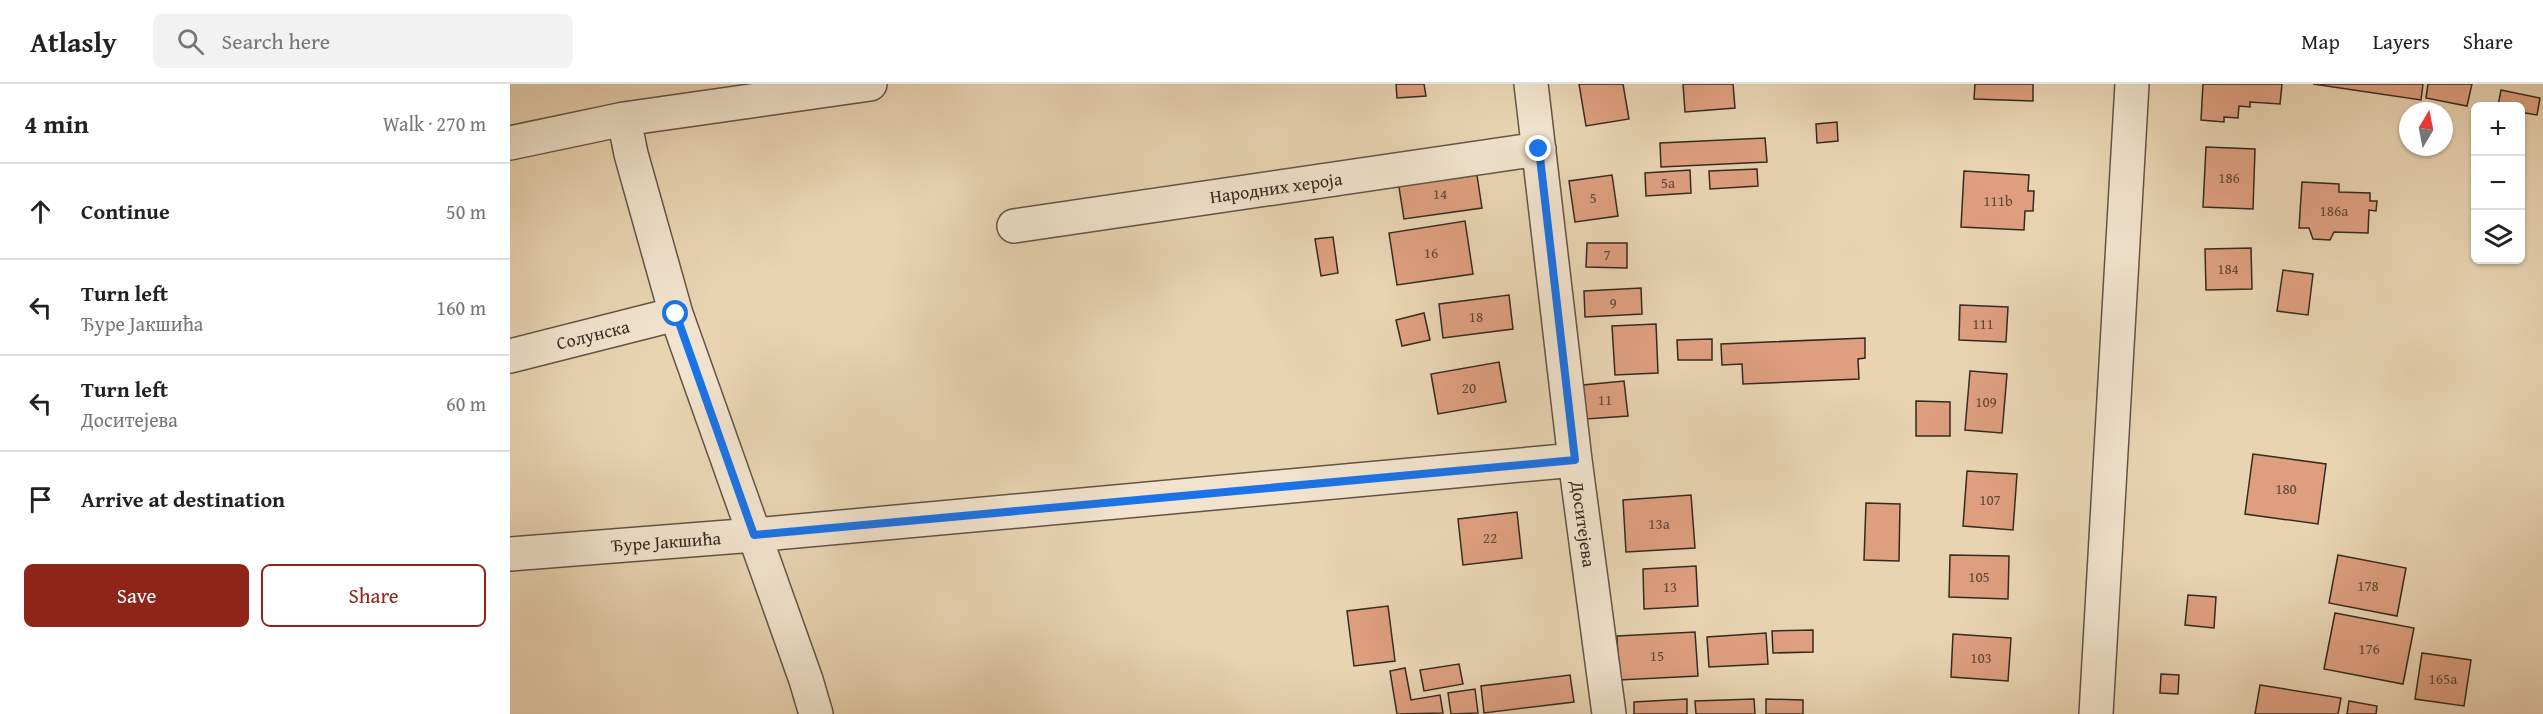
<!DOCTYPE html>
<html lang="en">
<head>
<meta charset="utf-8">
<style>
	:root { --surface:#fff; --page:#f2f2f2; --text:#222; --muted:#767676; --line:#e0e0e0; --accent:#8f2418 }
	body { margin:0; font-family:"Gentium Book Plus",serif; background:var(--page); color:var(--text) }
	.controls { position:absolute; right:18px; top:18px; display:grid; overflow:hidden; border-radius:9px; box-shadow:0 2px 4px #0004 }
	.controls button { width:54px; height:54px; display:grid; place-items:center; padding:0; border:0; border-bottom:2px solid var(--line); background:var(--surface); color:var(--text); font:30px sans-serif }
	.compass { position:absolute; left:1889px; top:18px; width:54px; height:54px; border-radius:50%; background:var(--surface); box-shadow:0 2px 4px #0004; rotate:10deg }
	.stop { position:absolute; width:18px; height:18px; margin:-14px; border:4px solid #1a73e8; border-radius:50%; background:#fff }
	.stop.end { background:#1a73e8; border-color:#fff; box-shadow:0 2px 6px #0008 }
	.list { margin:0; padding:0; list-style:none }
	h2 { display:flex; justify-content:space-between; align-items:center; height:78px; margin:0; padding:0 24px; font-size:26px }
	h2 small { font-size:20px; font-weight:400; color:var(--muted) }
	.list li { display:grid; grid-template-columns:39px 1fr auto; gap:18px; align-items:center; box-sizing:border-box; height:96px; padding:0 24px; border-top:2px solid var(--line) }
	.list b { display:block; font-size:22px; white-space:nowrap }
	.list p { margin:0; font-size:20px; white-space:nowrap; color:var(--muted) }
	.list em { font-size:20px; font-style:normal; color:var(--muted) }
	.actions { display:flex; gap:12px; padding:18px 24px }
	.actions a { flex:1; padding:14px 0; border:2px solid var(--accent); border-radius:9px; text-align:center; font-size:21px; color:var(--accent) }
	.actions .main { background:var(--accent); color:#fff }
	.icon { flex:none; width:33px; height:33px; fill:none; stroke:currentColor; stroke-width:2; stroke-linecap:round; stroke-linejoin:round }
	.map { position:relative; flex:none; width:2033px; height:630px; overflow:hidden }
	header { display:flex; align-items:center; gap:36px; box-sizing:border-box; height:84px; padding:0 30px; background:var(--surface); border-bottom:2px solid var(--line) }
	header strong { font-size:28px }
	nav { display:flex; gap:33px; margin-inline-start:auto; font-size:21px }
	.search { width:420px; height:54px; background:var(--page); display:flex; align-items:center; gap:15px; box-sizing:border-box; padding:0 21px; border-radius:9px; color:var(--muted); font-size:22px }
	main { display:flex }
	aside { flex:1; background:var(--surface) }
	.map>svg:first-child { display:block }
	.building { fill:#de9f7f; stroke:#362a20; stroke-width:1.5 }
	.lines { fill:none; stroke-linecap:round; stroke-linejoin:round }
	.minor-casing { stroke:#635444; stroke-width:36 }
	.minor { stroke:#f1e3cd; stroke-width:33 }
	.route { stroke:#1a73e8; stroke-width:8 }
	.labels { text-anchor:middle; stroke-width:4.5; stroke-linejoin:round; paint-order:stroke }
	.number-label { font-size:15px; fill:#604738 }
	.street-label { font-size:18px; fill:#362a20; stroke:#f1e3cd }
</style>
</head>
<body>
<header>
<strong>Atlasly</strong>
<div class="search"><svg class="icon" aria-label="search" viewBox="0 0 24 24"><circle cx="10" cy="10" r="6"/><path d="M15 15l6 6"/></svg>Search here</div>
<nav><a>Map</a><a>Layers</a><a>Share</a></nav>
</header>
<main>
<aside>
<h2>4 min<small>Walk · 270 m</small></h2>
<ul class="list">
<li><svg class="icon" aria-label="ahead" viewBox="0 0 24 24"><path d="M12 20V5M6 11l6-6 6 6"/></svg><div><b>Continue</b></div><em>50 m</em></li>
<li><svg class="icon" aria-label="left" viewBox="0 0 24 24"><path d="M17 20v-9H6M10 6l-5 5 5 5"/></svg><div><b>Turn left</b><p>Ђуре Јакшића</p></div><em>160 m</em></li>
<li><svg class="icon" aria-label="left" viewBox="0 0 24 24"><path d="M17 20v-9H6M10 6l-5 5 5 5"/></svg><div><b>Turn left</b><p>Доситејева</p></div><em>60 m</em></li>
<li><svg class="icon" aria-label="arrive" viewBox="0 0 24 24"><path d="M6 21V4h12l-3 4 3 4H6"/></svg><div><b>Arrive at destination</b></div></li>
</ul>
<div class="actions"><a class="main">Save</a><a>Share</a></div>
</aside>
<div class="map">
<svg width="2033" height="630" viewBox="0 0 2033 630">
	<rect width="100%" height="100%" fill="#e9d4b2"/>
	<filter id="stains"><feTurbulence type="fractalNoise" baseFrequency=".00333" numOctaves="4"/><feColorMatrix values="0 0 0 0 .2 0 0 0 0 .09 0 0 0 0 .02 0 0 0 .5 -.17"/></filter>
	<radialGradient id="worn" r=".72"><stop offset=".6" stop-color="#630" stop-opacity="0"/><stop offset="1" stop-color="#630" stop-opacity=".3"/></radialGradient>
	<!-- building -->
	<path class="building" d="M886 0H914L916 12 887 14Z
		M1069 0H1113L1119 35 1076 42Z
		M1173 0H1223L1225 24 1175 28Z
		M1465 0H1523V17L1464 15Z
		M1693 0H1772L1770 20 1740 18V23L1729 22 1728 34 1714 33V38L1691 36Z
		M1803 0H1913L1911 16Z
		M1918 0H1962L1957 22 1916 14Z
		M1991 6 2030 14 2027 31 2010 28V22H1988Z
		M1327 38 1328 57 1307 59 1306 40Z
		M1255 54 1257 78 1151 83 1150 59Z
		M1696 63 1745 65 1743 125 1693 123Z
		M966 85 972 124 894 135 888 97Z
		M1247 85 1248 102 1200 105 1199 87Z
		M1180 86 1181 109 1136 112 1135 89Z
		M1454 87 1519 91 1518 107H1524L1523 127H1515L1514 146 1451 143Z
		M1102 91 1108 132 1065 138 1059 97Z
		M1792 98 1829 100V108L1860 109V117H1867L1866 127 1859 126 1858 149 1824 148 1820 156 1803 155 1799 144H1789Z
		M955 137 963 190 887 201 879 149Z
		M823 153 828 189 811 192 805 155Z
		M1077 159H1117V184L1076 183Z
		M1741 164 1742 205 1696 206 1695 165Z
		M1773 186 1803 190 1798 231 1767 227Z
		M1131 204 1132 230 1075 233 1074 207Z
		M999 211 1003 245 933 254 929 220Z
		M1450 221 1498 223 1496 258 1449 256Z
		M914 229 920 256 892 262 886 236Z
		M1146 240 1148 289 1105 291 1102 242Z
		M1355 254V274L1348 275 1349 295 1233 300 1232 280 1212 281 1211 260Z
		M1202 255V276H1168L1167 256Z
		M989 278 996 318 928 330 921 290Z
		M1460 287 1497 290 1492 349 1455 346Z
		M1114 297 1118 332 1076 335 1073 301Z
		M1406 317 1440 318V352H1406Z
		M1743 370 1816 380 1808 440 1735 430Z
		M1457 387 1507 390 1503 446 1453 442Z
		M1181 411 1185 464 1116 468 1113 416Z
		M1356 419 1390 420 1389 477 1354 476Z
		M1007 428 1012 474 953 481 948 435Z
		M1440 471 1499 472 1498 515 1439 513Z
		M1828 471 1896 484 1887 532 1819 519Z
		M1186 482 1188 522 1134 525 1133 485Z
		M1678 511 1706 513 1704 544 1675 541Z
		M878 522 885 577 844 582 837 527Z
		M1825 529 1904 544 1893 600 1814 585Z
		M1303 546V568L1263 569 1262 547Z
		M1185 548 1188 592 1109 596 1107 552Z
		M1256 549 1258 580 1199 583 1197 553Z
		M1443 550 1501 554 1498 597 1441 593Z
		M1912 569 1961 576 1954 622 1905 615Z
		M949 580 953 600 914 607 910 586Z
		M895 584 901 616 930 611 933 629 887 630 880 587Z
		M1651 590 1669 591 1668 610 1650 609Z
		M1060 591 1064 618 974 629 971 602Z
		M1750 601 1831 614 1828 630H1745Z
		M965 605 968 629 941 630 938 609Z
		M1177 615V630H1124V618Z
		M1244 615 1245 630H1186L1185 617Z
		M1256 615 1293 616V630H1256Z
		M1839 617 1867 622 1866 630H1837Z"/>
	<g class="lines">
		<!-- minor casing -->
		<g class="minor-casing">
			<path id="minor" d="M1021 0 1065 376 1099 630
				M114 35 121 70 166 230 296 596 306 630
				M0 59 114 35 360 0
				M504 142 1029 65
				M0 272 166 230
				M0 470 244 451 1065 376
				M1586 630 1622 0"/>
		</g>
		<!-- minor -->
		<use href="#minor" class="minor"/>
	</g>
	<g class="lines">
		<!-- route -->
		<path class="route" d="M166 230 244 451 1065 376 1029 65"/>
	</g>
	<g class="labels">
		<!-- number labels -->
		<g class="number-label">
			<text x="1719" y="99">186</text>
			<text x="1158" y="104">5a</text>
			<text x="930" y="115">14</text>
			<text x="1083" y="119">5</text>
			<text x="1488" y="122">111b</text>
			<text x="1824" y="132">186a</text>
			<text x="921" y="174">16</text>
			<text x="1097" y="176">7</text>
			<text x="1718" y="190">184</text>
			<text x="1103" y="224">9</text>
			<text x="966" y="238">18</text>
			<text x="1473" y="245">111</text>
			<text x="959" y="309">20</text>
			<text x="1095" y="321">11</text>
			<text x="1476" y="323">109</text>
			<text x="1776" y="410">180</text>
			<text x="1480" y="421">107</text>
			<text x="1149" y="445">13a</text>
			<text x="980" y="459">22</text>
			<text x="1469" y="498">105</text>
			<text x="1858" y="507">178</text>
			<text x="1160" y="508">13</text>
			<text x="1859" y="570">176</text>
			<text x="1147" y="577">15</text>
			<text x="1471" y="579">103</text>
			<text x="1933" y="600">165a</text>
		</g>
		<!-- street labels -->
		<g class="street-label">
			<text transform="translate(766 104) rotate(-8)" y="6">Народних хероја</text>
			<text transform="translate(83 251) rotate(-14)" y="6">Солунска</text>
			<text transform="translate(1073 440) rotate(82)" y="6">Доситејева</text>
			<text transform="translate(156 458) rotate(-4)" y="6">Ђуре Јакшића</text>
		</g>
	</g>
	<rect width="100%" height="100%" filter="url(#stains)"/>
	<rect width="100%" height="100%" fill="url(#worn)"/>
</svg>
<div class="controls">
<button>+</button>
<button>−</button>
<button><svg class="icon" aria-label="layers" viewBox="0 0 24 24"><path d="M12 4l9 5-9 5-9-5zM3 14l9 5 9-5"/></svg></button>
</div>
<svg class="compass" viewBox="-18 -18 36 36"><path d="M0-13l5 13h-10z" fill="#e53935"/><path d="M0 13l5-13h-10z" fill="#767676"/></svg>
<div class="stop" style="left:166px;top:230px"></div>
<div class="stop end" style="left:1029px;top:65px"></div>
</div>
</main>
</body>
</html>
